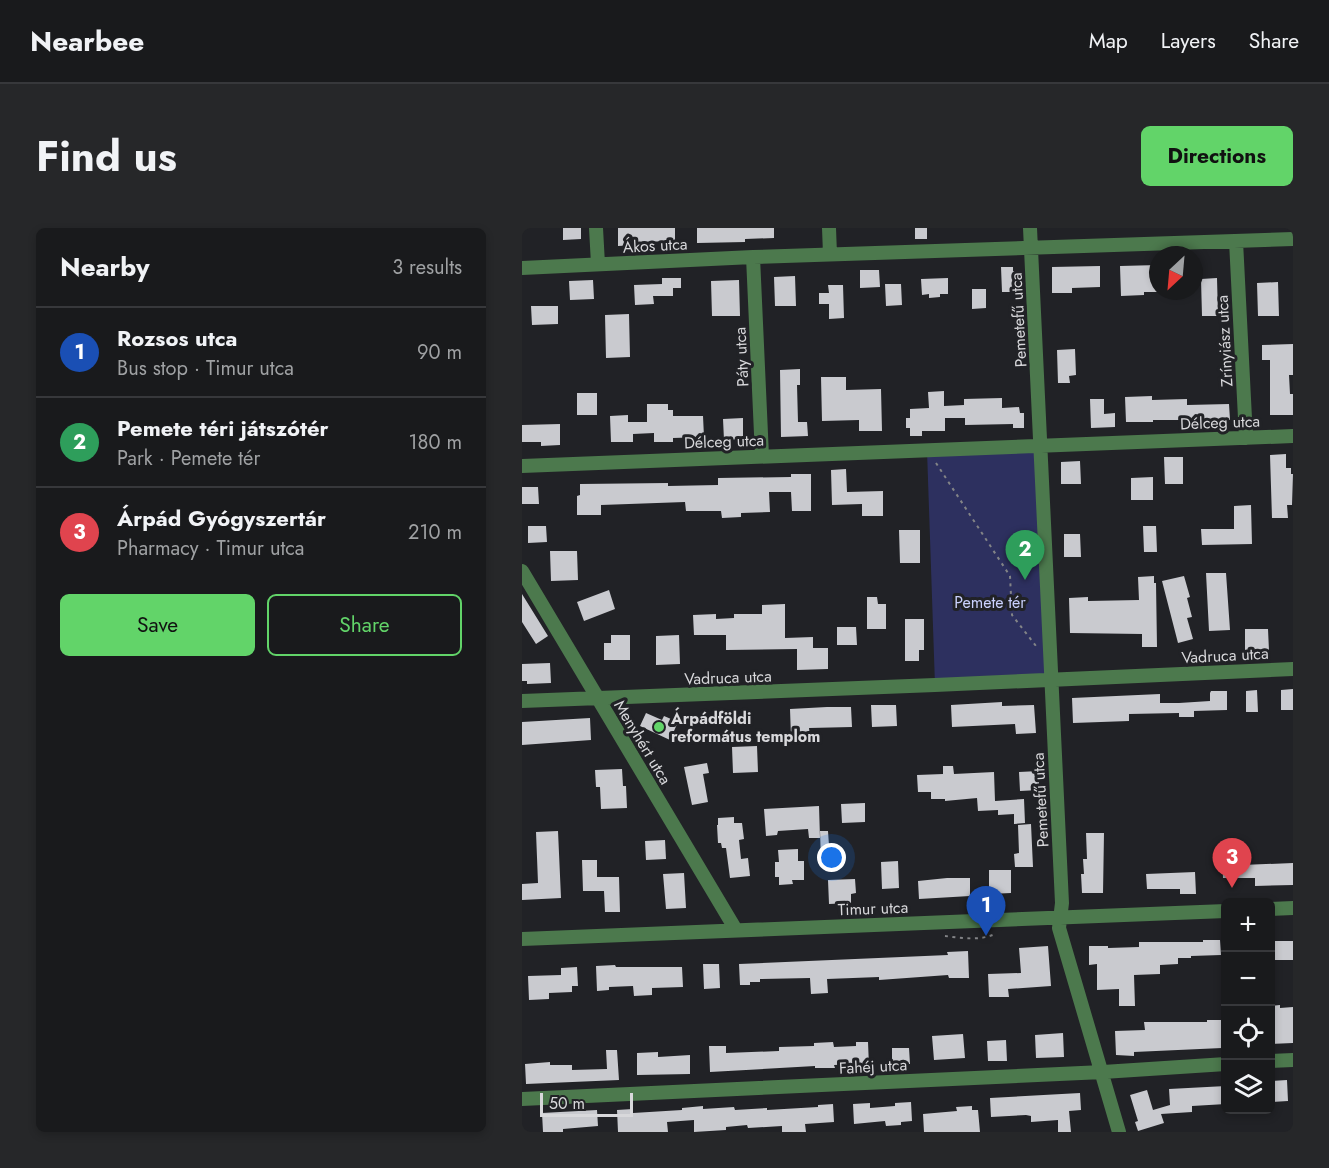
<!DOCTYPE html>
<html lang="en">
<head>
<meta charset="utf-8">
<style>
	:root { --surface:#191a1c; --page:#262729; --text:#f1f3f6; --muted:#9fa1a3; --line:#37383b; --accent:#62d469 }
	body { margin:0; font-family:Jost,sans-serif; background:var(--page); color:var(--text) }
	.controls { position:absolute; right:18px; bottom:18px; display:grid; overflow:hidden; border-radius:9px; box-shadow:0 3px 9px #0003 }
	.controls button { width:54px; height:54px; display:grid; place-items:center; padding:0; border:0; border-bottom:2px solid var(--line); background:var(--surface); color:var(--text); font:30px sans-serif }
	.compass { position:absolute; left:627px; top:18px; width:54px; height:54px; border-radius:50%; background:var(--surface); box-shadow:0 3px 9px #0003; rotate:206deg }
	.scale { position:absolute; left:18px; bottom:15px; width:93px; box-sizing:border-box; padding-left:6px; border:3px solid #d8d8db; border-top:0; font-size:16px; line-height:21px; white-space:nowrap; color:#d8d8db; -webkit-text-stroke:4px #212226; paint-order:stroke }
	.you { position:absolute; left:310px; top:630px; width:21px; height:21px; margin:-15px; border:4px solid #fff; border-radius:50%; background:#1a73e8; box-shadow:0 0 0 9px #1a73e833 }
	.badge { display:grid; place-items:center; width:39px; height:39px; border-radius:50%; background:var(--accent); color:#fff; font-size:20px; font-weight:700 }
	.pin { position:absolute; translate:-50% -50px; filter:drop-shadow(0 2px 3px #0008) }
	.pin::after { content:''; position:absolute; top:32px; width:21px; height:18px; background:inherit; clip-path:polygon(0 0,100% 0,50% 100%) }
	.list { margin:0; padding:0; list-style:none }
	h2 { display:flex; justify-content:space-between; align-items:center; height:78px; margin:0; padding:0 24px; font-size:26px }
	h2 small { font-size:20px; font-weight:400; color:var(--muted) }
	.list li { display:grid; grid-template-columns:39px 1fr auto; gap:18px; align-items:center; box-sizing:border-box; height:90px; padding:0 24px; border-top:2px solid var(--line) }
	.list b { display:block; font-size:22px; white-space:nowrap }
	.list p { margin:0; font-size:20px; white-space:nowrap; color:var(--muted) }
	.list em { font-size:20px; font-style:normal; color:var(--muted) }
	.actions { display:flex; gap:12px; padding:18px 24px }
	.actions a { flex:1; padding:14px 0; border:2px solid var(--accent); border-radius:9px; text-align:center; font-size:21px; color:var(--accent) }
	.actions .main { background:var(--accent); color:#111 }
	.icon { flex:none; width:33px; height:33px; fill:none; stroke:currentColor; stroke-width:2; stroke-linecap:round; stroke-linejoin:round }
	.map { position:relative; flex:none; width:771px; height:904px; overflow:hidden; border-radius:9px }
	header { display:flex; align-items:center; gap:36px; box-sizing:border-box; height:84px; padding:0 30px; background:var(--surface); border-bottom:2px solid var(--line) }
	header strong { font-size:28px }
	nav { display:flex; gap:33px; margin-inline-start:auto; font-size:21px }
	.intro { display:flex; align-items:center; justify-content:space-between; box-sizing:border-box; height:144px; padding:0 36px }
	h1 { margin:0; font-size:42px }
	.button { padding:15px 27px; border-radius:9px; background:var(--accent); color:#111; font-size:21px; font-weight:700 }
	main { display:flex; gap:36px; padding:0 36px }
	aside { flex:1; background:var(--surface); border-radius:9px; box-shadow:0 3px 9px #0003 }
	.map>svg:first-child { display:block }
	.green { fill:#2d305f }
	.building { fill:#c9cacf }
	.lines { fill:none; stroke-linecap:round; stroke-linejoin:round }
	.path { stroke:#838487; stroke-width:2; stroke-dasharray:3 4.5; stroke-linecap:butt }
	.minor { stroke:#4c794d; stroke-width:14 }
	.poi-dot { fill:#62d469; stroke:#212226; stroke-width:2 }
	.labels { text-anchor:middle; stroke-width:6; stroke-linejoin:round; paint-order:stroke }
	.street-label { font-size:16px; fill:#d8d8db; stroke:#212226 }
	.park-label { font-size:16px; fill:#cad1fe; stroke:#212226 }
	.poi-label { font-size:16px; font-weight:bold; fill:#d8d8db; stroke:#212226; text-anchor:start }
</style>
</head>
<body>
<header>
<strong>Nearbee</strong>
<nav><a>Map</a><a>Layers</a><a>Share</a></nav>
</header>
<div class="intro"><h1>Find us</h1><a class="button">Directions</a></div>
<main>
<aside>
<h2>Nearby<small>3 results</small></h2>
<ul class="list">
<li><span class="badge" style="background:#1a4fb4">1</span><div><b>Rozsos utca</b><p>Bus stop · Timur utca</p></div><em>90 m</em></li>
<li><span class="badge" style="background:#2e9e5b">2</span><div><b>Pemete téri játszótér</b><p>Park · Pemete tér</p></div><em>180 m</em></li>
<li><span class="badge" style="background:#e0444e">3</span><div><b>Árpád Gyógyszertár</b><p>Pharmacy · Timur utca</p></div><em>210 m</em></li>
</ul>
<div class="actions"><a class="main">Save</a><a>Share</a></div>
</aside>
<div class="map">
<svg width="771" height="904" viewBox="0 0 771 904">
	<rect width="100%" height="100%" fill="#212226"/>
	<!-- green -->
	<path class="green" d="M519 218 528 452 413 457 405 222Z"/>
	<!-- building -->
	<path class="building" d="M41 0H59V11L41 12Z
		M96 0H153V13L115 14V17L96 18Z
		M175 0H252V10L223 11V14L175 15Z
		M393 0H405V11H393Z
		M636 37V64H622V67L599 68 598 38Z
		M578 38V59L550 60V65H530V39Z
		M479 39H491V43H495V54H491L492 64H480Z
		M338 42H357L358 59 338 60Z
		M273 48 274 78H253L252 49Z
		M140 50H159V60H151V68H131L132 76 113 77 112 57 140 56Z
		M426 50V66H418V69L407 70V66L400 67 399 51Z
		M695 50 696 88H680L679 51Z
		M71 52 72 71 48 72 47 53Z
		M217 52 218 88H190L189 53Z
		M756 54 757 88H736L735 55Z
		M363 56H379L380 77 364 78Z
		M306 57H321L322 90 307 91V76H297V65H307Z
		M450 61H464V80L450 81Z
		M9 78H36V96L10 97Z
		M107 86 108 129 84 130 83 87Z
		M771 116V147H767L768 166H771V187H748V132H740V117Z
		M553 121 554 147 547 148 548 155H536L535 122Z
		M278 141V157H275L276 194H285L286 208 259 209 258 142Z
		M299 149H324V162L359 161 360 203H337V192L300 193Z
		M422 163V178L442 177V171L480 170V180L497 179 498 185H502V200H491V196L443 197V190H423V203H400V208H388V200H384V190H388V181L407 180 406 164Z
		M55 165H75V187H55Z
		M630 168V172L665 171V177L707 176 708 192H631V194H604L603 169Z
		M568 171H582V186L593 185V199L569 200Z
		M125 176H146V182H151V188H181L182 209 151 210V214H132V205L111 206V214H89L88 188 106 187V194H125Z
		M221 190V211L202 212 201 191Z
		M38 196V217L19 218V214H0V197Z
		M764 226V240H769V246H771L770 277H765L766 290H750L748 227Z
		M642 229H661V256H643Z
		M558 233 559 256H539V234Z
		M324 241 325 264 361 263V288H340V276L310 277 309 242Z
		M269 246H289V283H270L269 264H247L248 284 219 285V289L200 290 199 283H164L163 274 79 277V287H55V268L58 267V256L146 255V258L196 257V250L269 249Z
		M631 249V272H609V250Z
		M0 259H16L17 276H0Z
		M729 277 730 316 680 317 679 301H712V278Z
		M6 298H24L25 314 6 315Z
		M621 298H634L635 324H622Z
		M377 302H398V335H378Z
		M542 306H558L559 329H542Z
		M28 323H55L56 352 29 353Z
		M684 345H704L708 402 687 403Z
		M632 348V355H634L635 419H620V406L548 405 547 370 566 369V373L617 372 616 349Z
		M662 348 668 369 665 370 670 389 665 390 671 411 656 415 640 353Z
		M87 362 93 381 62 393 55 374Z
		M0 366 26 408 14 416 0 394Z
		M345 369H355L356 376H364V401H345Z
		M263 376V410L291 409V420H306V441L275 442V421L204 422V407H172L171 387 194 386V391L212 390V386H240V377Z
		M383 391H402V422H397V433H383Z
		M315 399H334L335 417H315Z
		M723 401H746L747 423H723Z
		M89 407H108V432H82V415H89Z
		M157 407 158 436 134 437V408Z
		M28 435 29 455 5 456V453H0V436Z
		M771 461V482H759V462Z
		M735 462 736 484H724V463Z
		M689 463H705V482L672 483V489H657V485L607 486V493L551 495 550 470 638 466V475H657L688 473V465Z
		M480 474V478L512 477 514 505 494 506 493 496 430 499 429 477Z
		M349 477H374L375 498 350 499Z
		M305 479H329L330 499 287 500 288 509H269L268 481Z
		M124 485 140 492 142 488 156 494 148 512 118 498Z
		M68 490 69 512 0 517V494Z
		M235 518 236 544 211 545 210 519Z
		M185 535 187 545 181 546 186 574 170 577 162 539Z
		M421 538H431L432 546 472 544 473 573 502 571 503 595 492 596V586L476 587V582L456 583 455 570 423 573V571H409V564H396L395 547 421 546Z
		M100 541 101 558H104L105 580 79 581 78 559H74L73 542Z
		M517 543V562L498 563 497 544Z
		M343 575V594L320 595 319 576Z
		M297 578 298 610H287L286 601 256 603 255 607 244 608 242 581Z
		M212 589V595H220L222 611 217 612 219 631 226 630 228 648 208 650 204 620H200L199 615H196L195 597H196V590Z
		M509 596 511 639H493L492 626 497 625 496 597Z
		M36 603 39 670 0 672V656L16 655 14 604Z
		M298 603H306L308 632 299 633Z
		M564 605H582L581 665H560L559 646H562L561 631H565Z
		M143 612 144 631 124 632 123 613Z
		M276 621V633H282V652H270L271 656 257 657V649H253V634H257L256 622Z
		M700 621H720V637L771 635V657L733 658V650H701Z
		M60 632H75V649H97L98 684H83L82 663H61Z
		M376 633 377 660 360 661 359 634Z
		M467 642H489V665L467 666Z
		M673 644 674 666H658V661H625L624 646Z
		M162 645 164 680 144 681 141 646Z
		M425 650H448V668L397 671 396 653Z
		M333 651 334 665 329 666V675L307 676 306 652Z
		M681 712H698L699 727 669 728V730H656V736L638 737V746L612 747 613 778H597V761L575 762V736L567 737V718H586V720L617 719V714H681Z
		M748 713H771V732H748Z
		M526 718 529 758 486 761 487 769H467L466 746 499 745 497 720Z
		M446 723 447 750H427L426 747 357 752V749L305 751 306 765 289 766 288 750 238 751V754H228V757H218L217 736 426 727 425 724Z
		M181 736H197L198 760 182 761Z
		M93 737 94 739H160L161 759 130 760V767L112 768 111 758 87 759V762L75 763 74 738Z
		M55 739 56 758H50V764L27 765V771L7 772 6 748 39 747V740Z
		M758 777V780L771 779V815L748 816V778Z
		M685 792H699L700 820 612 824V828L594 827 593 803 623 802 622 794H685Z
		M541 805 542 829 514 830 513 807Z
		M441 806 443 830 412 832 410 808Z
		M484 812 485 833H466L465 813Z
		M311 814 312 819 334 818V814H346L347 838 335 839V836L312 837 313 840H293V838L188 844 187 818H204V825L257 823V819L292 818V815Z
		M370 820H387L388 836 370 837Z
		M84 822H95L97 852 4 856 3 836 28 834V837H50V842L85 841Z
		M136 824V829L168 827V846L115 847V825Z
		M765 852 766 873 750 874 749 853Z
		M704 858V876L670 878V884L639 886 642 895 616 903 613 894 616 893 608 867 625 862 631 882 648 877 647 861Z
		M558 865 559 882 547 883 549 904H536V892L509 894V888L504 887 469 889 468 870Z
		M389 874 390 893 379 894V897L364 898 363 893 332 896 331 876 348 875V880L373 878V875Z
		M311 876 312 894 283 896 284 904H260V898L226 900 225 897 204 899V902L172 904V892L145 894 146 904H96L95 882 111 881V885L160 882V880L181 878V881L212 879 213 882 245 880V882L296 879V877Z
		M450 878V882H456L458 904H402L401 886 435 883 434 879Z
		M75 882 76 898 41 901V904H21L20 885Z"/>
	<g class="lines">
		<!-- path -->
		<path class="path" d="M414 235 488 348 490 387 514 418
			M423 708C439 710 458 713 473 706"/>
		<!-- minor -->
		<path class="minor" d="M74 0 76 36
			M307 0 308 26
			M508 0 540 675 537 700 597 904
			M714 13 724 210
			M231 29 240 228
			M0 40 231 29 771 11
			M0 238 771 208
			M0 343 214 702
			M0 473 413 457 771 441
			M748 681 771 680
			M0 711 704 683
			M748 833 771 832
			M0 871 581 844 704 836"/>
	</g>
	<!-- markers -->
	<circle class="poi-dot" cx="137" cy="499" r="6"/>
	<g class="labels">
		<!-- street labels -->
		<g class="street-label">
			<text transform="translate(133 17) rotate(-3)" y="6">Ákos utca</text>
			<text transform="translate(496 92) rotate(-93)" y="6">Pemetefű utca</text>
			<text transform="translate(702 113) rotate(-93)" y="6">Zrínyiász utca</text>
			<text transform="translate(219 129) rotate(-93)" y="6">Páty utca</text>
			<text transform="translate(698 194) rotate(-2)" y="6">Délceg utca</text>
			<text transform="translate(202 213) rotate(-2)" y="6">Délceg utca</text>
			<text transform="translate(703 427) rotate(-3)" y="6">Vadruca utca</text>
			<text transform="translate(206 449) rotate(-2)" y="6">Vadruca utca</text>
			<text transform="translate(121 514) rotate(59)" y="6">Menyhért utca</text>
			<text transform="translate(518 572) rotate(-93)" y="6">Pemetefű utca</text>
			<text transform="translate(351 680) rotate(-2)" y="6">Timur utca</text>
			<text transform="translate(351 838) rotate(-3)" y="6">Fahéj utca</text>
		</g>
		<!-- park labels -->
		<g class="park-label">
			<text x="468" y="380">Pemete tér</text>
		</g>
		<!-- poi labels -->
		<g class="poi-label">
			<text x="149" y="496">Árpádföldi<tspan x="149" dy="18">református templom</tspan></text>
		</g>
	</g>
</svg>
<div class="controls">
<button>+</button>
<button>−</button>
<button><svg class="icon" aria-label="locate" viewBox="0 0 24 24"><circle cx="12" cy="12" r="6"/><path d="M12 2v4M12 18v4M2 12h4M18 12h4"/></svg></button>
<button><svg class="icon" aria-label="layers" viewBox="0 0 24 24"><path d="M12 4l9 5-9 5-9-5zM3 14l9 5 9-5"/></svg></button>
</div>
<svg class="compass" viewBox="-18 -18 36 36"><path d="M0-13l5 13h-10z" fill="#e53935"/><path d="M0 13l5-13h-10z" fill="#9fa1a3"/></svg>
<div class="scale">50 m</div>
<div class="you"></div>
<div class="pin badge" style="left:464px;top:708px;background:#1a4fb4">1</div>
<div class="pin badge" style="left:503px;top:352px;background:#2e9e5b">2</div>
<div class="pin badge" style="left:710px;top:660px;background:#e0444e">3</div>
</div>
</main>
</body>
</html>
